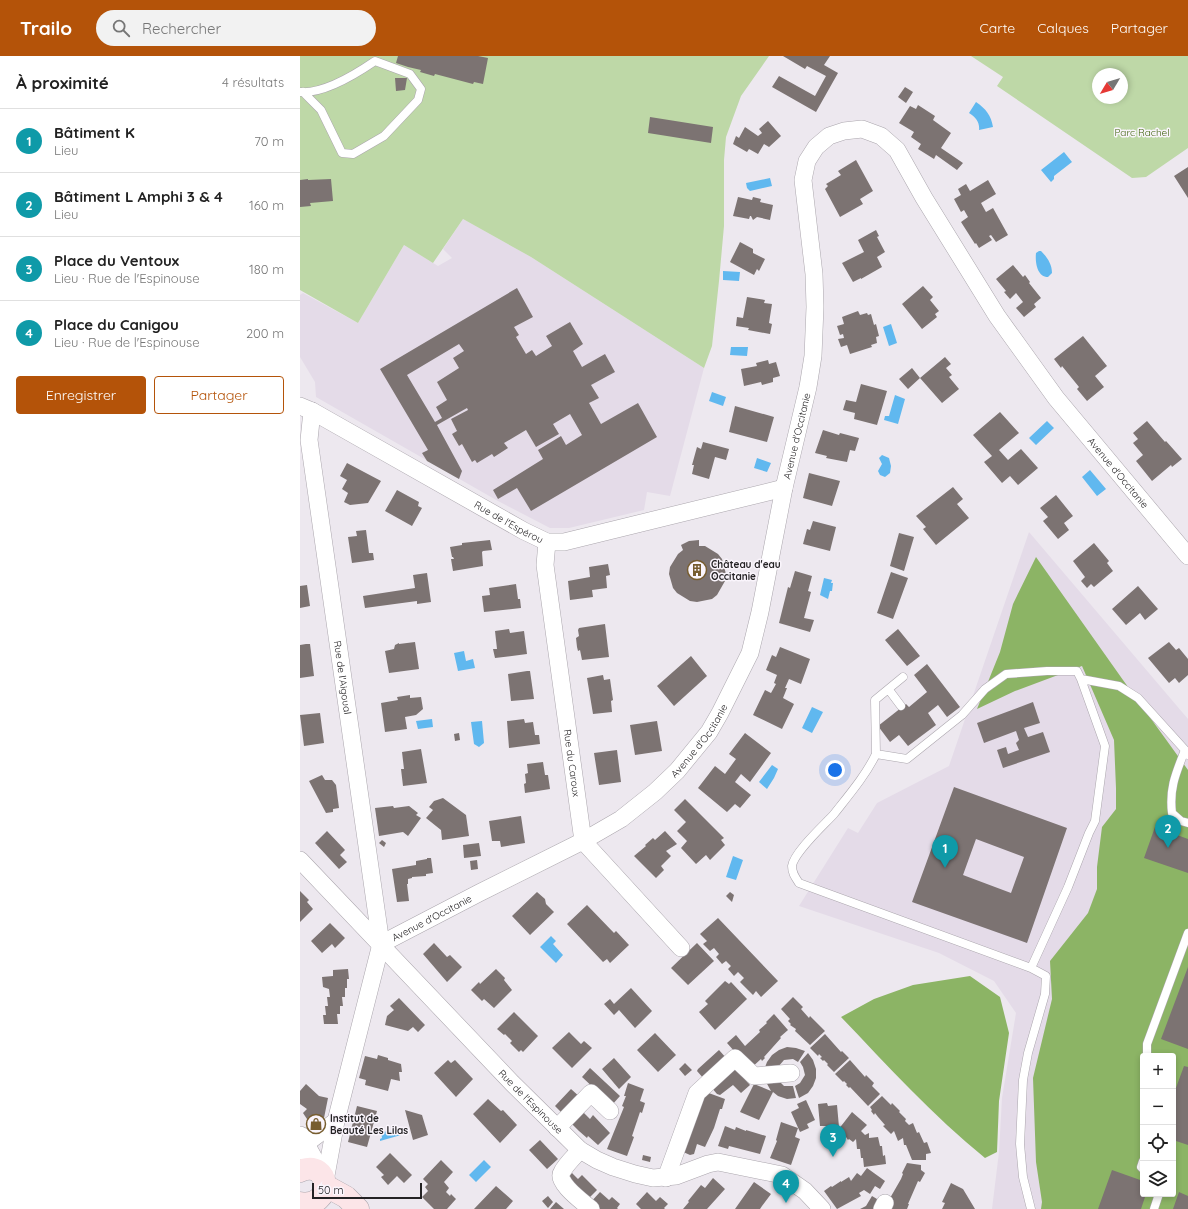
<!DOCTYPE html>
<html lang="fr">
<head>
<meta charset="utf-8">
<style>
	:root { --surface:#fff; --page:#f2f2f2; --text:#222; --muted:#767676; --line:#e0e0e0; --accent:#b45309 }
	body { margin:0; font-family:Quicksand,sans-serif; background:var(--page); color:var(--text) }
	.controls { position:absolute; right:12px; bottom:12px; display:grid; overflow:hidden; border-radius:4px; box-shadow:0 2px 6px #0003 }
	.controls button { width:36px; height:36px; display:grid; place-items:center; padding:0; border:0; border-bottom:1px solid var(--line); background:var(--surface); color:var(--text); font:20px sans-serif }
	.compass { position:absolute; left:792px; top:12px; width:36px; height:36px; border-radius:50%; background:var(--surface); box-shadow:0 2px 6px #0003; rotate:232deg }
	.scale { position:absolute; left:12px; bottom:10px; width:110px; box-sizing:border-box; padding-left:4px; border:2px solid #242224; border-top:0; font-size:11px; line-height:14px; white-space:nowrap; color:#242224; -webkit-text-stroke:3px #faf5fc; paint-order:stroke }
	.you { position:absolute; left:535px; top:714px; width:14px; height:14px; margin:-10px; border:3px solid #fff; border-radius:50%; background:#1a73e8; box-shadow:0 0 0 6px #1a73e833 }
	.badge { display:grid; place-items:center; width:26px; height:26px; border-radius:50%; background:var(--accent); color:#fff; font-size:13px; font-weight:700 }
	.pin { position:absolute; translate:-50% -33px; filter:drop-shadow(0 1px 2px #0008) }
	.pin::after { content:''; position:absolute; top:21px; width:14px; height:12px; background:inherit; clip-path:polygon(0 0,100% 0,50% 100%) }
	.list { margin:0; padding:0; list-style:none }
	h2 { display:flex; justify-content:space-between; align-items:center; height:52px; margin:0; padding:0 16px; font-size:17px }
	h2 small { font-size:13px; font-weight:400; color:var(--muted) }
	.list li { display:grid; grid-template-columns:26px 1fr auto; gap:12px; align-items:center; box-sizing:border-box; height:64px; padding:0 16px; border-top:1px solid var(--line) }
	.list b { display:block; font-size:15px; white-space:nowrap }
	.list p { margin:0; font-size:13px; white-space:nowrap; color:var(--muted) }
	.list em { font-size:13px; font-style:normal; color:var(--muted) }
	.actions { display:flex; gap:8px; padding:12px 16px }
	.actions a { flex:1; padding:9px 0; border:1px solid var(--accent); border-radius:4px; text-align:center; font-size:14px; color:var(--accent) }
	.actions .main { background:var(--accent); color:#fff }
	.icon { flex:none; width:22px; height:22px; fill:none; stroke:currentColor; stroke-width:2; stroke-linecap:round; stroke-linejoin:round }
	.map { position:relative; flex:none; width:888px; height:1153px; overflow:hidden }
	header { display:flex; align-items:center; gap:24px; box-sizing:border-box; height:56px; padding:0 20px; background:var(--accent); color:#fff }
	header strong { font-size:19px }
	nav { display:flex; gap:22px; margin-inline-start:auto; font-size:14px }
	.search { width:280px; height:36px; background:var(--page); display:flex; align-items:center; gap:10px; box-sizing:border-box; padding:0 14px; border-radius:22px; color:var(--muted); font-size:15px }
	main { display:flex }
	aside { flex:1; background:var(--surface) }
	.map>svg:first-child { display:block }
	.built { fill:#e4dbe8; fill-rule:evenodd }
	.green { fill:#bed8a7; fill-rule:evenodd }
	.forest { fill:#8cb465; fill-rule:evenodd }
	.water { fill:#60b8ef }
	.building { fill:#7c7372; fill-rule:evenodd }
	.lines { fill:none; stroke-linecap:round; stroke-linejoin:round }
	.service-casing { stroke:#aba6ad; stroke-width:9 }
	.minor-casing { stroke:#aba6ad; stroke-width:18 }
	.tertiary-casing { stroke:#aba6ad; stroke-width:22 }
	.secondary-casing { stroke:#aba6ad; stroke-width:23 }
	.service { stroke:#fff; stroke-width:8 }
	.minor { stroke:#fff; stroke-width:17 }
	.tertiary { stroke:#fff; stroke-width:21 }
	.secondary { stroke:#fce5e8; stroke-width:22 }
	.labels { text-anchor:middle; stroke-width:3; stroke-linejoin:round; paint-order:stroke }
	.park-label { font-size:10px; fill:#40640e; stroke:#faf5fc }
	.street-label { font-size:10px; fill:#242224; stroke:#faf5fc }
	.poi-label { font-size:10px; font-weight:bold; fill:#242224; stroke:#faf5fc; text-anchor:start }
</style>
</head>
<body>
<header>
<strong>Trailo</strong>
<div class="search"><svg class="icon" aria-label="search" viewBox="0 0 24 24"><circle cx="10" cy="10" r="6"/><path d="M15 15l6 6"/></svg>Rechercher</div>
<nav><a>Carte</a><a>Calques</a><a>Partager</a></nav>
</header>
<main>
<aside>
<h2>À proximité<small>4 résultats</small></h2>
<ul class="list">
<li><span class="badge" style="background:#0f9aa8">1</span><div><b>Bâtiment K</b><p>Lieu</p></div><em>70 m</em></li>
<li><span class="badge" style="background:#0f9aa8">2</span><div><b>Bâtiment L Amphi 3 &amp; 4</b><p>Lieu</p></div><em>160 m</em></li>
<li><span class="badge" style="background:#0f9aa8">3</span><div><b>Place du Ventoux</b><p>Lieu · Rue de l'Espinouse</p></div><em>180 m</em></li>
<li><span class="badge" style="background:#0f9aa8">4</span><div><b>Place du Canigou</b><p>Lieu · Rue de l'Espinouse</p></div><em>200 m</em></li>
</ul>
<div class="actions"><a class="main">Enregistrer</a><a>Partager</a></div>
</aside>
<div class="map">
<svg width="888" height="1153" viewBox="0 0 888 1153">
	<rect width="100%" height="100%" fill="#ede8ef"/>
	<!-- built -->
	<path class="built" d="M163 163 231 201 404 312 370 440 347 436 344 454 269 472H250L198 445 16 341 15 326 0 301V239L3 237 58 267 104 189 138 210 152 202 143 193Z
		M729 476 888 663V1153H692L699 1096 702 1042 716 957 694 925 639 897 499 850 548 772 558 777 577 747 649 710ZM843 1000H873V1138H843Z"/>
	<!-- green -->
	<path class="green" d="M0 0H469L441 40 426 81 424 104V170L419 225 412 290 404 312 231 201 163 163 133 207 104 189 58 267 0 234Z
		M671 0H888V92L846 121 832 122 697 30 703 21ZM798 18H822V42H798Z"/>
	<!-- forest -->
	<path class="forest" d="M736 501 823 624 888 714V1153H741L742 1146 736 1106 733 1022 752 943 750 905 788 857 797 833V811L802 771 816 753V732L814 684 782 610 715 635 677 653 700 596 713 548ZM843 1000H873V1138H843Z
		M670 920 700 941 709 977 699 1045 697 1096 685 1102C633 1060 587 1009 541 961L574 943 613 929Z"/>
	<!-- water -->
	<path class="water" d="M676 46C686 53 691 59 693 71L679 74C680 67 676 61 669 57Z
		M764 96 772 106 754 120V123L751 126 741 114Z
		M470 122 472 130 450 135 447 132 446 127Z
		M739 195H741C747 201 752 208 752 217L748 221C737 221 735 206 736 197Z
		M423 215 440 216 439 225 423 224Z
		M591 268 597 287 589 290 583 271Z
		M431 291H448L447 300 430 299Z
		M412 336 426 341 423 350 409 345Z
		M595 339 605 343 598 368 584 364 585 360H589Z
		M747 365 754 372 736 389 729 382Z
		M582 399 589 402 591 410 590 417 585 421 580 419 578 415 582 408 579 402Z
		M457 402 471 407 467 416 454 412Z
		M790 414 806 433 797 440 782 421Z
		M524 522 532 524 531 527H533L532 535H530L528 543 520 539Z
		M164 595 166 605 173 603 175 612 158 615 154 597Z
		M512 651 523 656 512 677 502 672Z
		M132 663 133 671 118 673 116 665Z
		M182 665 184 687 179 691 174 688 171 666Z
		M472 709 478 713 474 722 467 733 459 726Z
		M433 800 443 804 436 824 426 821Z
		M251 880 256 885 253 888 263 899 256 907 240 891Z
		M100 1074 101 1079 80 1085V1083L82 1082 81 1076Z
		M184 1104 191 1111 176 1126 169 1119Z"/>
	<!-- building -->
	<path class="building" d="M98 0H178L188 2 183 28 174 26 173 28 135 18 134 20 120 16 121 14 108 11 96 7Z
		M483 0H530L524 9 538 17 516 56 472 31 479 20 515 40 526 20 507 10 505 13Z
		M95 22H107L105 34 96 35Z
		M605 31 613 36 606 47 598 41Z
		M618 49 635 60 633 64 651 77 641 92 663 107 657 114 636 99 634 103 618 93 621 88 611 81 614 76 599 67 610 50 616 53Z
		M350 61 413 71 411 87 348 77Z
		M468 65 481 80 469 91 464 88 458 98 449 93 447 96 433 88 436 80 439 82 445 71 458 80 462 77 459 73Z
		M556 104 573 135 560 143 563 148 540 161 525 133 528 130 526 128 541 119 538 115Z
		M888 111V142L874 120Z
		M8 123V124L31 123 33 145 10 147 11 150 0 151V124Z
		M688 124 696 138 681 147 686 156 693 152 708 179 696 186 691 179 689 180 692 184 679 192 676 187 675 188 661 166 668 161 664 154 661 156 654 143 661 139 658 133 666 128 670 135Z
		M438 141 452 144 453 141 461 143 460 146 473 149 470 164 457 161 453 164 451 160H450L449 163 433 160Z
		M576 174 579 180 577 181 585 196 577 201 582 211 561 223V222L553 226 542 207 564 196 558 184Z
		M440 186 453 193V197L465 203 459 215 457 213 454 219 430 206Z
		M713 209 723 221 725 219 730 226 729 227 741 242 734 248 736 251 724 261 716 252 723 246 716 237 710 243 704 236 706 235 696 223Z
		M623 230 633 241 630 244 639 255 635 258 637 261 622 273 602 248Z
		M217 232 233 261 214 271 219 279 216 281 226 298 232 294 236 300 252 290 246 280 270 266 283 288 273 295 282 311 305 298 315 316 291 329 299 342 289 347 301 368 338 347 357 381 231 455 217 432 198 443 193 434 243 403 238 394 261 380 266 389 282 379 270 358 253 368 259 378 236 391 226 374 204 387 208 392 194 401 192 398 177 407 175 404 172 406 162 388 159 390 152 378 157 375 151 363 168 354 167 352 144 365 137 369 162 415 159 423 127 405 122 397 128 394 80 313ZM159 288 164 295 153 302 159 312 137 326 147 344 136 351 142 362 135 366 107 319Z
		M447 241 465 244 464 247 472 248 469 267 472 268 470 278 448 274 449 272 436 270 437 261 443 262Z
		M558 255 560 259 567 257 568 259 571 258 574 269 576 268 579 280 576 281 577 287 571 289 572 291 550 298 547 289 541 291 538 283 544 282 543 278 540 279 537 270 544 268 542 261Z
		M783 280 807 310 795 320 804 331 787 345 777 333 779 331 762 310 761 312 754 303Z
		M645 301 651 308 646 312 652 319 649 321 659 333 642 347 620 322Z
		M468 304 469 308 476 306 480 320 473 322V326L462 329 461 326 444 330 441 313 457 310 456 307Z
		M612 312 620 322 608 333 599 323Z
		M561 328 587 335 577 369 554 363 555 357 543 354 546 344 556 346Z
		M435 350 474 361 467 386 429 376Z
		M700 356 719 377 699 394 708 404 721 393 738 412 718 429 710 420 702 427 684 406 692 400 673 379Z
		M847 365 865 386 866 385 882 403 872 411 871 409 852 425 836 405 843 399 833 387 838 383 833 377Z
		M523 374 539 379 540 377 559 382 555 395 550 394 547 406 526 402 527 400 515 397Z
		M403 386 429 393 426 404 415 401 409 423 392 418 394 409H392L397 391 401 393Z
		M47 407 81 425 68 447 50 449 44 446 48 437 42 433 47 424 40 420Z
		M509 417 540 425 532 450 503 442Z
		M653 431 663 443 657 448 669 462 636 489 623 473 626 471 616 460Z
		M97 434 119 446 118 450 122 452 112 470 85 455Z
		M756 439 773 460 764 467 769 474 758 483 743 465 748 461 740 452Z
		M513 465 536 471 530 495 503 488 507 473 510 474Z
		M66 474 69 497H73L74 504 52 507 48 481 57 480 56 475Z
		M599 477 614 481 604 515 590 510Z
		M190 484 192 494 183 495 182 496 183 510 153 515 151 503H154L153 501H152L150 491 162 489V487Z
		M399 484V490H405L418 498 422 503 426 518 425 525 417 539 412 543 397 546 390 545 377 537 373 532 369 518 370 511 378 498 383 494 381 489 389 485Z
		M794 487 809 505 807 507 813 515 794 531 791 528 787 532 781 525 785 521 773 505Z
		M308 508 310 519 306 520 307 532 292 534 293 541 270 544 268 525 290 521 289 511Z
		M495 515 512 520 508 535 511 536 504 562 514 564 510 576 479 567 488 531 490 532Z
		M591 516 608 522 593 563 577 557Z
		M127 517 131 546 117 548V545L65 552 63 540 115 532 113 519Z
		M216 528 218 543H220L221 552 184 556 182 540 190 539 189 532Z
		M7 529 10 550 0 552V530Z
		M838 530 858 553 845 564 840 557 826 569 812 553Z
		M305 568 309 601 282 604 280 594 278 595 277 591 276 582 279 580 278 574 279 572Z
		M209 573 210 577 224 575 227 598 195 602 193 593H197L195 575Z
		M598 573 620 600 607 610 585 584Z
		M115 586 119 613 89 617 85 595 94 593 95 589 99 587V588Z
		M869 586 876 594 879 592 888 603V619L879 627 875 622 869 627 848 602Z
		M6 588H10L14 620 0 622V589Z
		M480 591 510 603 501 628 489 623 485 632H487L483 642 494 648 482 673 453 659 465 634 471 637 476 628 474 627 477 619 466 614 472 599 476 601Z
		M391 600 407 620 374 650 357 630Z
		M627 608 660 651 647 661 638 649 628 657 636 669 608 690 599 679 590 686 578 670 606 648 609 651 627 636 614 619Z
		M227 615H230L234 643 211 645 208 618Z
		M303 619 304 624 310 623 313 644 311 645 312 656 293 658 287 622Z
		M110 639V642L121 641 123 653 116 659 105 661 107 673 85 676 81 647 98 644 97 641Z
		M733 646 740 667 724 672 728 681 743 676 750 696 703 712 697 694 706 691 708 698 719 694 716 687 719 684 716 675 684 687 677 667Z
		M20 657 24 687 4 690 0 659Z
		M224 663 225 667 233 666 235 679H239L240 688 209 692 207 665Z
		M357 665 362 695 335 699 330 669Z
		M159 677 160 684 155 685 154 678Z
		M445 677 471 697 450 726 441 718 435 726 451 739 440 752 435 748 427 756 398 732 415 710 425 718 436 703 429 698Z
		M121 693 127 727 103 730 101 713H104L102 696Z
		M317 694 321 726 299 729 294 697Z
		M243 706 245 719H248L250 733 225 737 224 728 226 727 225 718 228 717 227 708Z
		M22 719 25 724H32L36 729 39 752 33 753V756L26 757 9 725Z
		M654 731 767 772 727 887 612 846ZM676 783 724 801 711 837 663 819Z
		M143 742 166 759 169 780 142 784 141 774 126 762 133 754 129 751 134 745Z
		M385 743 424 782 421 784 425 789 410 804 406 799 396 808 381 792 387 785 377 775 386 766 374 754Z
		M93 750 94 752 109 750 118 757 116 759 121 762 108 780 103 776 79 780 75 752Z
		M221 760 225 787 201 791 200 785H192L189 765Z
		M855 771 888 783V817L844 802Z
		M27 775 45 794 40 799 47 806 39 813 15 787Z
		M365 775 377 788 366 795 371 800 361 810 364 814 356 822 334 800 346 790 345 789 353 782 355 784Z
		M82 784 86 787 84 791 79 787Z
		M179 787 181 800 164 802 163 789Z
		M127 802H131L133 817 126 818V820L112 821V822L108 823V828H107L109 845 97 846 92 813 116 809V805L127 803Z
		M177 804 178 813 171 814 170 805Z
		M0 835 9 844 7 846 13 853 0 866Z
		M237 836 245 843 246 848 254 856 230 879 212 860Z
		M430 836 434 839 432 846 426 840Z
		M287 849 314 877 316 875 329 889 310 907 307 903 303 906 267 868Z
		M418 862 478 925 461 941 456 935 453 939 440 926 444 922 438 916 434 920 428 913 431 910 426 905 422 908 416 901 419 898 414 892 410 895 403 888 407 885 400 878Z
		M30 867 45 882 35 892 32 888 22 897 11 885Z
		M134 887 147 901 150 899 162 911 147 926 123 898Z
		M397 887 414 905 388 929 371 912Z
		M888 911V993L861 983Z
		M48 913 49 923H47V932H45V941H42L43 950H40V958H37L38 968H24L23 959H26L25 950H28L27 941H30L29 933 23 931 22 921 33 920V914Z
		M196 913 205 922 204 924 212 934 194 952 184 943 182 945 171 934 179 926 180 928Z
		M425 925 429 928 431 926 447 943 415 974 399 956 408 948 405 945Z
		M331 932 352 955 335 972 319 954 314 959 304 948 310 943 314 948Z
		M493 941 503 951 501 953 509 962 510 960 525 975 510 989 495 975 496 973 490 969 491 968 488 965 490 963 481 953Z
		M99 942 125 969 118 976 113 971 108 975 85 969 87 960 94 954 90 950Z
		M214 956 238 980 223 996 221 994 219 996 210 987 212 985 205 978 204 979 197 973Z
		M474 958 488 974 480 981 481 982 464 1001 465 1002 462 1005 461 1003 450 1013 427 987 436 979 445 990 460 976 459 974 467 967 466 966Z
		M269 976 281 988 284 985 292 992 272 1012 252 992Z
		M355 977 376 999 358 1016 337 994Z
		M525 978 541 996 542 995 549 1002 534 1016 527 1009 528 1008 524 1004 523 1005 520 1002 522 1001 519 998 518 1000 510 992Z
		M487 991 496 992 505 995 498 1006 493 1003 484 1004 478 1011 464 1014 467 1006 472 999 479 994Z
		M419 994 427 1003 404 1023 397 1015 398 1013Z
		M508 997 513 1004 516 1013V1022L513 1030 508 1037 499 1042 495 1030 500 1027 505 1019 503 1011 500 1006Z
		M78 999 88 1002V1004L101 1008 102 1016H99L100 1025 91 1023 88 1035 65 1029 66 1024 59 1022 65 1000 77 1003Z
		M314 1002 331 1021 319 1033 302 1013Z
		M148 1004 151 1007 155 1004 173 1023 156 1041 134 1017Z
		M550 1004 565 1021 566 1019 574 1027 572 1030 580 1038 568 1050 550 1031 549 1032 546 1029 547 1028 544 1025 543 1026 535 1018Z
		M385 1007 392 1014 385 1020 379 1013Z
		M884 1010 888 1011V1089L873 1084V1040Z
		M434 1011 450 1029 441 1037 433 1029 420 1039 417 1038 411 1031Z
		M290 1012 320 1040 312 1049 282 1021Z
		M466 1026H480L484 1030H493L496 1042 487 1043 478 1040 473 1036 459 1064 440 1056 454 1028 471 1035Z
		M328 1027 344 1033 340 1045 345 1047 342 1057 340 1056 332 1080 334 1081 327 1100 307 1093 324 1051 322 1050 326 1040H324Z
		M6 1028 19 1040 28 1042 23 1067 17 1070 11 1069 3 1057 7 1053 0 1048V1035Z
		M271 1033 281 1042 264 1059 255 1050Z
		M406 1036 425 1043 422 1053H420L414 1072 405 1091 397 1088 394 1098 390 1099 381 1095Z
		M582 1040 591 1049 592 1047 600 1055 599 1056 606 1063 605 1065 609 1069 613 1067 617 1077 619 1076 624 1087 627 1086 631 1097 626 1098V1104H612L606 1089H604L603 1082 598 1085 594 1075 591 1078 583 1070 585 1069 578 1061 575 1057 574 1059 571 1055 572 1054 570 1051Z
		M188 1043 201 1055 203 1054 217 1069 200 1087 173 1058Z
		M506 1044 515 1064 507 1068 509 1072 500 1076 491 1056 499 1052 497 1048Z
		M527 1047 528 1050 537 1049 539 1071 529 1072V1070H520L518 1048Z
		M57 1050 77 1055 67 1091 48 1086Z
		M280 1053 290 1063 293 1059 310 1077 298 1089 288 1080 287 1082 279 1075 269 1065Z
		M105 1054 122 1059 128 1079 113 1084Z
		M552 1056 567 1069 561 1075 565 1079 569 1077V1082L578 1081 580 1090H582L583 1100 585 1099 586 1108 564 1111 563 1102H561L560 1093H557L556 1083 553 1086 549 1083 548 1084 544 1078 543 1080 540 1078 541 1076 538 1074Z
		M481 1066 498 1072 495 1081 500 1083 491 1109 470 1102 477 1085 476 1084Z
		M425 1070 435 1074 436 1071 446 1075V1074L466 1080 460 1098 429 1090 428 1093 418 1090Z
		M240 1084 258 1103 247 1113 229 1094Z
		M90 1097 112 1119 104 1127 97 1120 88 1129 81 1121 84 1119 76 1111Z
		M343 1099 351 1101 350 1106 342 1104Z
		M141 1104 153 1116 144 1126 149 1132 146 1136 150 1140 151 1138 156 1143 147 1153H134L122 1141 128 1135 125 1131 128 1128 123 1123Z
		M607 1107 621 1109V1114L625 1117 620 1126 618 1125 608 1148H609L607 1153H591L586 1149 601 1123 603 1118 602 1117Z
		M567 1112 585 1125 580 1133 575 1130 570 1138 564 1134 559 1137 561 1140 537 1153 524 1135 531 1130 532 1131 541 1125V1126L549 1121 551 1125 557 1117 561 1120Z
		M812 1114 843 1125V1138H846L841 1153H798Z
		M272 1117 278 1123 282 1119 297 1134 286 1145 264 1125Z
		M413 1122 425 1133 407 1153H383L389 1146 388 1145 401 1129 405 1132Z
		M454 1126 471 1138 462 1150 460 1153H435Z
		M651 1127 663 1133 675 1153H642L645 1147 642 1146Z
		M196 1130 213 1145 206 1153H174Z
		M300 1136 309 1144 312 1141 320 1148 317 1152 318 1153H295L289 1148Z
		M347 1136 356 1145 360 1141 368 1148 364 1152 365 1153H341L336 1148Z
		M879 1136 888 1140V1153H873Z
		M248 1140 253 1146 248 1152 242 1145Z
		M572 1140 582 1146 579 1153H560L566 1150Z
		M256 1146 264 1153H250Z"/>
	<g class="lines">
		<!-- service casing -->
		<g class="service-casing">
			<path id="service" d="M0 36C24 38 56 18 75 5L110 18 121 33 118 44 84 80 53 98 42 97 21 54 3 36
				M589 634 601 650
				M576 698 575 644 603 621
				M888 699 885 694C876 717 869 732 872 757L881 765 888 767
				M731 912 499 827C495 821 492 817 492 810 494 796 524 769 534 758 549 739 566 719 576 698L607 703 662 659 685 633 706 618 747 615H777L781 623
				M847 1000V988L888 877
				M843 1105 841 1111 843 1113
				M731 1153 723 1121 720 1088 723 1024 728 997 745 938 746 920 731 912 768 831 789 777 795 765 805 690 781 623 819 630 838 642 885 694
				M854 1153 859 1138"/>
		</g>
		<!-- minor casing -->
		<g class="minor-casing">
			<g id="minor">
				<path id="s1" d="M0 350 12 355 224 475 247 486H264L484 432"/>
				<path id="s2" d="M12 355 9 384 81 888 36 1065 25 1125"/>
				<path id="s3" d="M247 486 245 509 283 785 381 892"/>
				<path id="s4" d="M0 804 212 1027 280 1094 297 1104 313 1111 335 1118 353 1122 376 1120 408 1108 418 1106 482 1119 505 1135 522 1153"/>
				<path id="s5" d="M81 888 179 837 283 785 321 763 355 736 377 715 409 676 420 657 450 597 460 556 484 432 508 331 513 300 515 251 514 218 503 124 507 105 516 91 529 80 544 75 562 73 581 80 597 94 624 142 697 260 756 342 888 500"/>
				<path d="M257 1072 291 1037 310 1055"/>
				<path d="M0 1090 12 1083 36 1065"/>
				<path d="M280 1094C274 1101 266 1108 262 1116 255 1126 283 1146 291 1153"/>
				<path d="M366 1122 397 1037 435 1002 454 1020 491 1017"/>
				<path d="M582 1153 585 1147"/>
			</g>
		</g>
		<!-- tertiary casing -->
		<g class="tertiary-casing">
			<path id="tertiary" d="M0 1081 22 1121"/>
		</g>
		<!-- secondary casing -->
		<g class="secondary-casing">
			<path id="secondary" d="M0 1115C32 1102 34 1153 0 1147
				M26 1130 46 1141 58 1153"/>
		</g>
		<!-- service -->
		<use href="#service" class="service"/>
		<!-- minor -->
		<use href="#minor" class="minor"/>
		<!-- tertiary -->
		<use href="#tertiary" class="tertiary"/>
		<!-- secondary -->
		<use href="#secondary" class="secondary"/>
	</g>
	<!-- icons -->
	<defs>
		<g id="building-ring" transform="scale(1)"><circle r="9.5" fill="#faf5fc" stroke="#775d2f" stroke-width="1.5"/><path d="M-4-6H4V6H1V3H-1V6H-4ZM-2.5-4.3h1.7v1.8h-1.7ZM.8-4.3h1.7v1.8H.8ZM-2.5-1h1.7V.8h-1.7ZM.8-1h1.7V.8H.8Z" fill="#775d2f"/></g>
		<g id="shop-ring" transform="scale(1)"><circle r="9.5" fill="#faf5fc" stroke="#775d2f" stroke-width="1.5"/><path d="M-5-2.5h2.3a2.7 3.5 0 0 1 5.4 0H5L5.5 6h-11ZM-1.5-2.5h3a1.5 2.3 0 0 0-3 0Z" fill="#775d2f"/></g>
	</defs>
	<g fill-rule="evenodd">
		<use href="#building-ring" x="397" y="514"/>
		<use href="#shop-ring" x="16" y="1068"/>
	</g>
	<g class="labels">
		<!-- park labels -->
		<g class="park-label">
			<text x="842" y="80">Parc Rachel</text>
		</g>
		<!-- street labels -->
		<g class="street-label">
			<text dy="4" stroke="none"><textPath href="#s5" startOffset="706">Avenue d'Occitanie</textPath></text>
			<text dy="4" stroke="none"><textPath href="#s5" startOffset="1485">Avenue d'Occitanie</textPath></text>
			<text dy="4" stroke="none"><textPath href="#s1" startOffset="239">Rue de l'Espérou</textPath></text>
			<text dy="4" stroke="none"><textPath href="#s2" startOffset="269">Rue de l'Aigoual</textPath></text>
			<text dy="4" stroke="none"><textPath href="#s5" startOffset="382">Avenue d'Occitanie</textPath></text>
			<text dy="4" stroke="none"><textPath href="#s3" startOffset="223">Rue du Caroux</textPath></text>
			<text dy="4" stroke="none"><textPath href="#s5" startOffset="57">Avenue d'Occitanie</textPath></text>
			<text dy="4" stroke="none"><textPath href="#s4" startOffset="334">Rue de l'Espinouse</textPath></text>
		</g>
		<!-- poi labels -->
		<g class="poi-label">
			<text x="411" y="512">Château d'eau<tspan x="411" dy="12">Occitanie</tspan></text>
			<text x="30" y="1066">Institut de<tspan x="30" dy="12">Beauté Les Lilas</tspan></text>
		</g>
	</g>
</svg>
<div class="controls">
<button>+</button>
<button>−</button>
<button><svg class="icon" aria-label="locate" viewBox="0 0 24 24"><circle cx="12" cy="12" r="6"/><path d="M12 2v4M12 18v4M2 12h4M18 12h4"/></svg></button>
<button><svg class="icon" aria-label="layers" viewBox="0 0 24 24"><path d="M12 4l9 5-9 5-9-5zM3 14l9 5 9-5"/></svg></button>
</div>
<svg class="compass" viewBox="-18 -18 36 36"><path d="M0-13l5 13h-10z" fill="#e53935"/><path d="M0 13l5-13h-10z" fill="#767676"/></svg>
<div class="scale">50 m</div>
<div class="you"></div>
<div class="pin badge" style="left:645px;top:812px;background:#0f9aa8">1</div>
<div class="pin badge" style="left:868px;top:792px;background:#0f9aa8">2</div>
<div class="pin badge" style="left:533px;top:1101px;background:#0f9aa8">3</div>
<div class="pin badge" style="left:486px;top:1147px;background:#0f9aa8">4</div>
</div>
</main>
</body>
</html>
